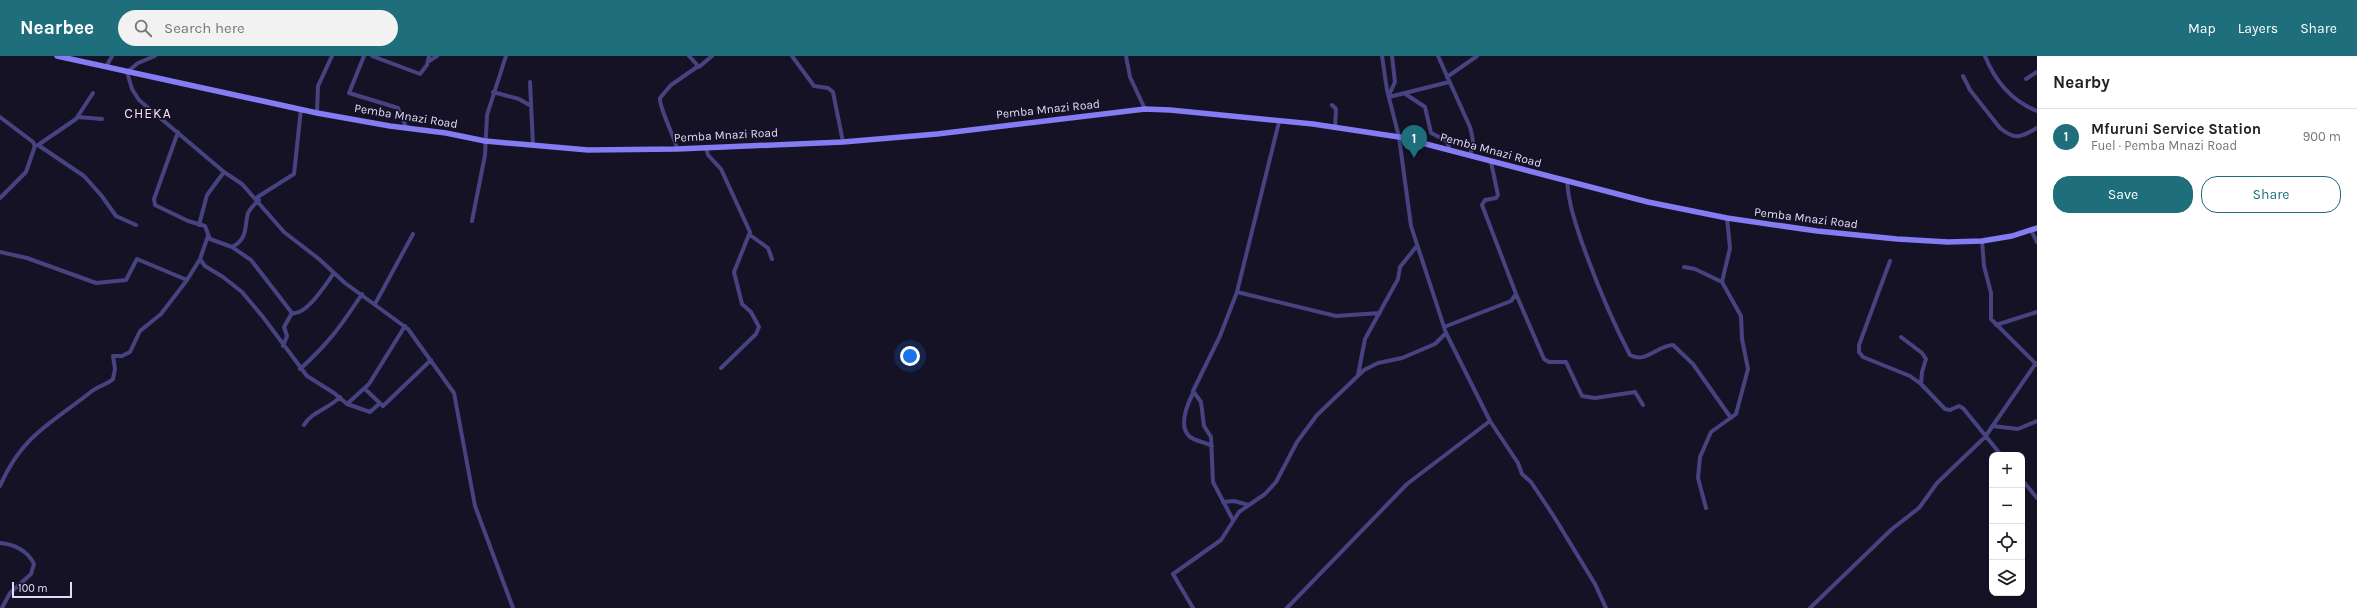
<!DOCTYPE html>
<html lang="en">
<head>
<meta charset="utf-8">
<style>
	:root { --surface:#fff; --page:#f2f2f2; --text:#222; --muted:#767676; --line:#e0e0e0; --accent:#1e6e7b }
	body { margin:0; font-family:Karla,sans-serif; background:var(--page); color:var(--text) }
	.controls { position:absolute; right:12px; bottom:12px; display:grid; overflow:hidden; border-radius:8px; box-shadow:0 2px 6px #0003 }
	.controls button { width:36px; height:36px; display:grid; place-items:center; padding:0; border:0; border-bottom:1px solid var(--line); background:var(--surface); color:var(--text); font:20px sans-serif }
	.scale { position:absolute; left:12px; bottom:10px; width:60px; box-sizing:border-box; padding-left:4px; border:2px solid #e0dbfb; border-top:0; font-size:11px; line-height:14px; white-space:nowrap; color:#e0dbfb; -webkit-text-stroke:3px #161226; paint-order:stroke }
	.you { position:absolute; left:910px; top:300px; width:14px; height:14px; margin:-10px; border:3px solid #fff; border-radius:50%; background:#1a73e8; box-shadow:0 0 0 6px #1a73e833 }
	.badge { display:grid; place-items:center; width:26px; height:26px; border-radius:50%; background:var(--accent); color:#fff; font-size:13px; font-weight:700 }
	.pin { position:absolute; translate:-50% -33px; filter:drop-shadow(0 1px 2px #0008) }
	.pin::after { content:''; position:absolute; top:21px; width:14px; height:12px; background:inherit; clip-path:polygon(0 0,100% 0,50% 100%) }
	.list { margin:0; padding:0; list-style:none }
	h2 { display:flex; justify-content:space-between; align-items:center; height:52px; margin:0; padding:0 16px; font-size:17px }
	h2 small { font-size:13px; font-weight:400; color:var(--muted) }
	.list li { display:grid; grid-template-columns:26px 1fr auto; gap:12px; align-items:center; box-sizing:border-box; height:56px; padding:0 16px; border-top:1px solid var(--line) }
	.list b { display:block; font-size:15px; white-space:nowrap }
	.list p { margin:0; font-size:13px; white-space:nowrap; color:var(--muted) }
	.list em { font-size:13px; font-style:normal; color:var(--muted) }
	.actions { display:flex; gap:8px; padding:12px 16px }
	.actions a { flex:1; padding:9px 0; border:1px solid var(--accent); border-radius:16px; text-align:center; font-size:14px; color:var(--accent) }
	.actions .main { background:var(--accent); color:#fff }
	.icon { flex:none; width:22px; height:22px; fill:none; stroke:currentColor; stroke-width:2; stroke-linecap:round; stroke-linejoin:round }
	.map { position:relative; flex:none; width:2037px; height:552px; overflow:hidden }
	header { display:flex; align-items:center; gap:24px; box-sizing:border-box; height:56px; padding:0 20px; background:var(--accent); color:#fff }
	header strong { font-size:19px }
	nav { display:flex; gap:22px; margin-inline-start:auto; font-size:14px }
	.search { width:280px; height:36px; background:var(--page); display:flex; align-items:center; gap:10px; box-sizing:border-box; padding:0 14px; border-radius:22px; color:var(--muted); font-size:15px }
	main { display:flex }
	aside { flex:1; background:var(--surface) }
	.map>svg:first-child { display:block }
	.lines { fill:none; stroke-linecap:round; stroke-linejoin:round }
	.street { stroke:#474280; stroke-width:4 }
	.secondary { stroke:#847cf2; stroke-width:5.5 }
	.labels { text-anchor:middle; stroke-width:3.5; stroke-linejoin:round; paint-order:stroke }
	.street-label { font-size:12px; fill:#e0dbfb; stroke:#161226 }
	.quarter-label { font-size:14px; letter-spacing:1px; fill:#fcddef; stroke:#161226 }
</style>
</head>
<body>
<header>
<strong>Nearbee</strong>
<div class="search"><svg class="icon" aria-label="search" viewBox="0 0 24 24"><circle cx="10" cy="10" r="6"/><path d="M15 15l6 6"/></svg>Search here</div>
<nav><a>Map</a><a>Layers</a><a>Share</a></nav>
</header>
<main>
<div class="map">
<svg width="2037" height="552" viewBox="0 0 2037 552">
	<rect width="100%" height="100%" fill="#161226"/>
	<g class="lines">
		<!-- street -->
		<path class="street" d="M155 0 138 7 127 16 132 33 139 44 224 116 242 128 284 176 319 203 345 227 408 273 454 337 475 450 513 552
			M364 0 349 37 398 52 406 71
			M372 0 420 18 427 9 429 0
			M689 0 699 11 712 0
			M792 0 814 30 828 32 833 36 843 86
			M1126 0 1130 21 1145 53
			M1382 0 1387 34 1399 81 1411 170 1446 277 1490 365 1518 407 1522 418 1531 426 1553 459 1595 528 1606 552
			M1438 0 1470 71C1473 82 1475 90 1469 100
			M1985 0C1995 25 2012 45 2037 55
			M429 5 437 0
			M106 11 112 0
			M1963 20 1970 34 2000 72C2016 85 2021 81 2037 72
			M1447 21 1477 0
			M2026 23 2037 16
			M530 26 533 89
			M493 36 519 43 531 50
			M1404 37 1425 51 1431 77 1447 85 1450 95
			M1389 39 1395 26 1392 0
			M1389 41 1449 26
			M1332 49 1336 53 1335 72
			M317 57 318 30 332 0
			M0 61 33 86 35 90 26 116 0 142
			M78 61 102 63
			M178 76 154 143 155 149 188 165 205 170 210 183 232 191C249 182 244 170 248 157 250 152 255 148 259 144
			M38 89 84 120 101 139 116 160 136 169
			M38 89 76 63 93 37
			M706 91 708 99 721 113 750 176 734 216 742 248 751 256 759 271 756 278 721 312
			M677 93C674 79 659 52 660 42L671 29 697 11
			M1567 124C1568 145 1574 162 1580 181 1594 221 1610 261 1630 299 1646 308 1658 289 1673 289L1693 308 1731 362
			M256 142 294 118 301 53
			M472 165 485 99 487 59 506 0
			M199 169 207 139 224 116
			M2031 174 2037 186
			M750 179 768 192 772 203
			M208 180 200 203 205 210 223 221 242 236 263 261 307 320 334 337 347 348 370 356 379 348
			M1982 185 1984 210 1991 237V263L2037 309
			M232 191 251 204 292 257 284 271 287 280 283 290
			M0 196 27 202 96 227 126 224 137 203 187 224 200 203
			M1890 205 1859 289V296L1863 301 1910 320 1921 328
			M1684 211 1695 213 1722 226
			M1237 236 1336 260 1380 257
			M1516 238 1544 303 1549 306H1566L1582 340 1595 342 1635 336 1643 349
			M375 248 413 178
			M292 257C306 261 327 226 334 217
			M1996 269 2037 256
			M1444 271 1511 245 1516 238 1482 149 1485 144 1496 142 1498 139 1491 106
			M1901 281 1922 297 1926 303 1922 316 1921 328 1945 353 1950 354 1959 350 1963 352 2001 399
			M300 313C328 288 341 270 362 238
			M1358 319 1365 283 1398 223 1400 211 1416 191
			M365 333 383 350 431 304
			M1193 337C1188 347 1178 369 1189 380 1194 385 1205 386 1212 390
			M347 348 369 328 405 270
			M304 369C311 356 330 352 340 341
			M1992 370 2018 373 2037 365
			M2022 424 2037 442
			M0 430C22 379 52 367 92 335 99 330 108 328 113 323L115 313 113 300H122L130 296 140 275 161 258 187 224
			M1223 446 1234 445 1249 449
			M1706 452 1698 422 1700 401 1711 376 1736 358 1748 313 1742 283 1741 260 1722 226 1730 192 1727 162
			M1233 464 1213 426 1211 381 1204 370 1201 346 1193 335 1220 280 1237 236 1279 66
			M0 487C14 488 28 495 34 508L31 518 10 537 2 552
			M1193 552 1173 518 1221 484 1239 456 1265 438 1276 426 1297 386 1317 359 1364 314 1378 307 1402 302 1435 288 1446 277
			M1287 552 1407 428 1490 365
			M1810 552 1892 473 1919 452 1937 427 1985 381 2036 307"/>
		<!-- secondary -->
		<path class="secondary" d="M57 0 317 57 390 70 446 77 485 85 588 94 677 93 843 86 937 78 1145 53 1170 54 1313 68 1399 81 1648 146 1727 162 1817 175 1897 183 1948 186 1982 185 2012 180 2037 172"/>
	</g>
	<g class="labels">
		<!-- street labels -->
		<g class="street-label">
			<text transform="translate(1048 53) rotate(-6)" y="4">Pemba Mnazi Road</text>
			<text transform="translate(406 60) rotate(9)" y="4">Pemba Mnazi Road</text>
			<text transform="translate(726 79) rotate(-3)" y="4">Pemba Mnazi Road</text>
			<text transform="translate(1491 94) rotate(15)" y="4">Pemba Mnazi Road</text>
			<text transform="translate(1806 162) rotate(7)" y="4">Pemba Mnazi Road</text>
		</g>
		<!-- quarter labels -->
		<g class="quarter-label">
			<text x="148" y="62">CHEKA</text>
		</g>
	</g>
</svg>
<div class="controls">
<button>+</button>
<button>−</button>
<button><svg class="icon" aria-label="locate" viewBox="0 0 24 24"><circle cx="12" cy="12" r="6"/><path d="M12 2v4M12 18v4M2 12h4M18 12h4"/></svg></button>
<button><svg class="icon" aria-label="layers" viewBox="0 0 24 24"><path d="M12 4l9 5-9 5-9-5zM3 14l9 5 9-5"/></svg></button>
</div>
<div class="scale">100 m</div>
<div class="you"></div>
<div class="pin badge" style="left:1414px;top:102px">1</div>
</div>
<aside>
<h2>Nearby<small></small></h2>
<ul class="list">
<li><span class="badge">1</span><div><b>Mfuruni Service Station</b><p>Fuel · Pemba Mnazi Road</p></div><em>900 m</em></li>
</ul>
<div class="actions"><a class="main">Save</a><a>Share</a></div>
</aside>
</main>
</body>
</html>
